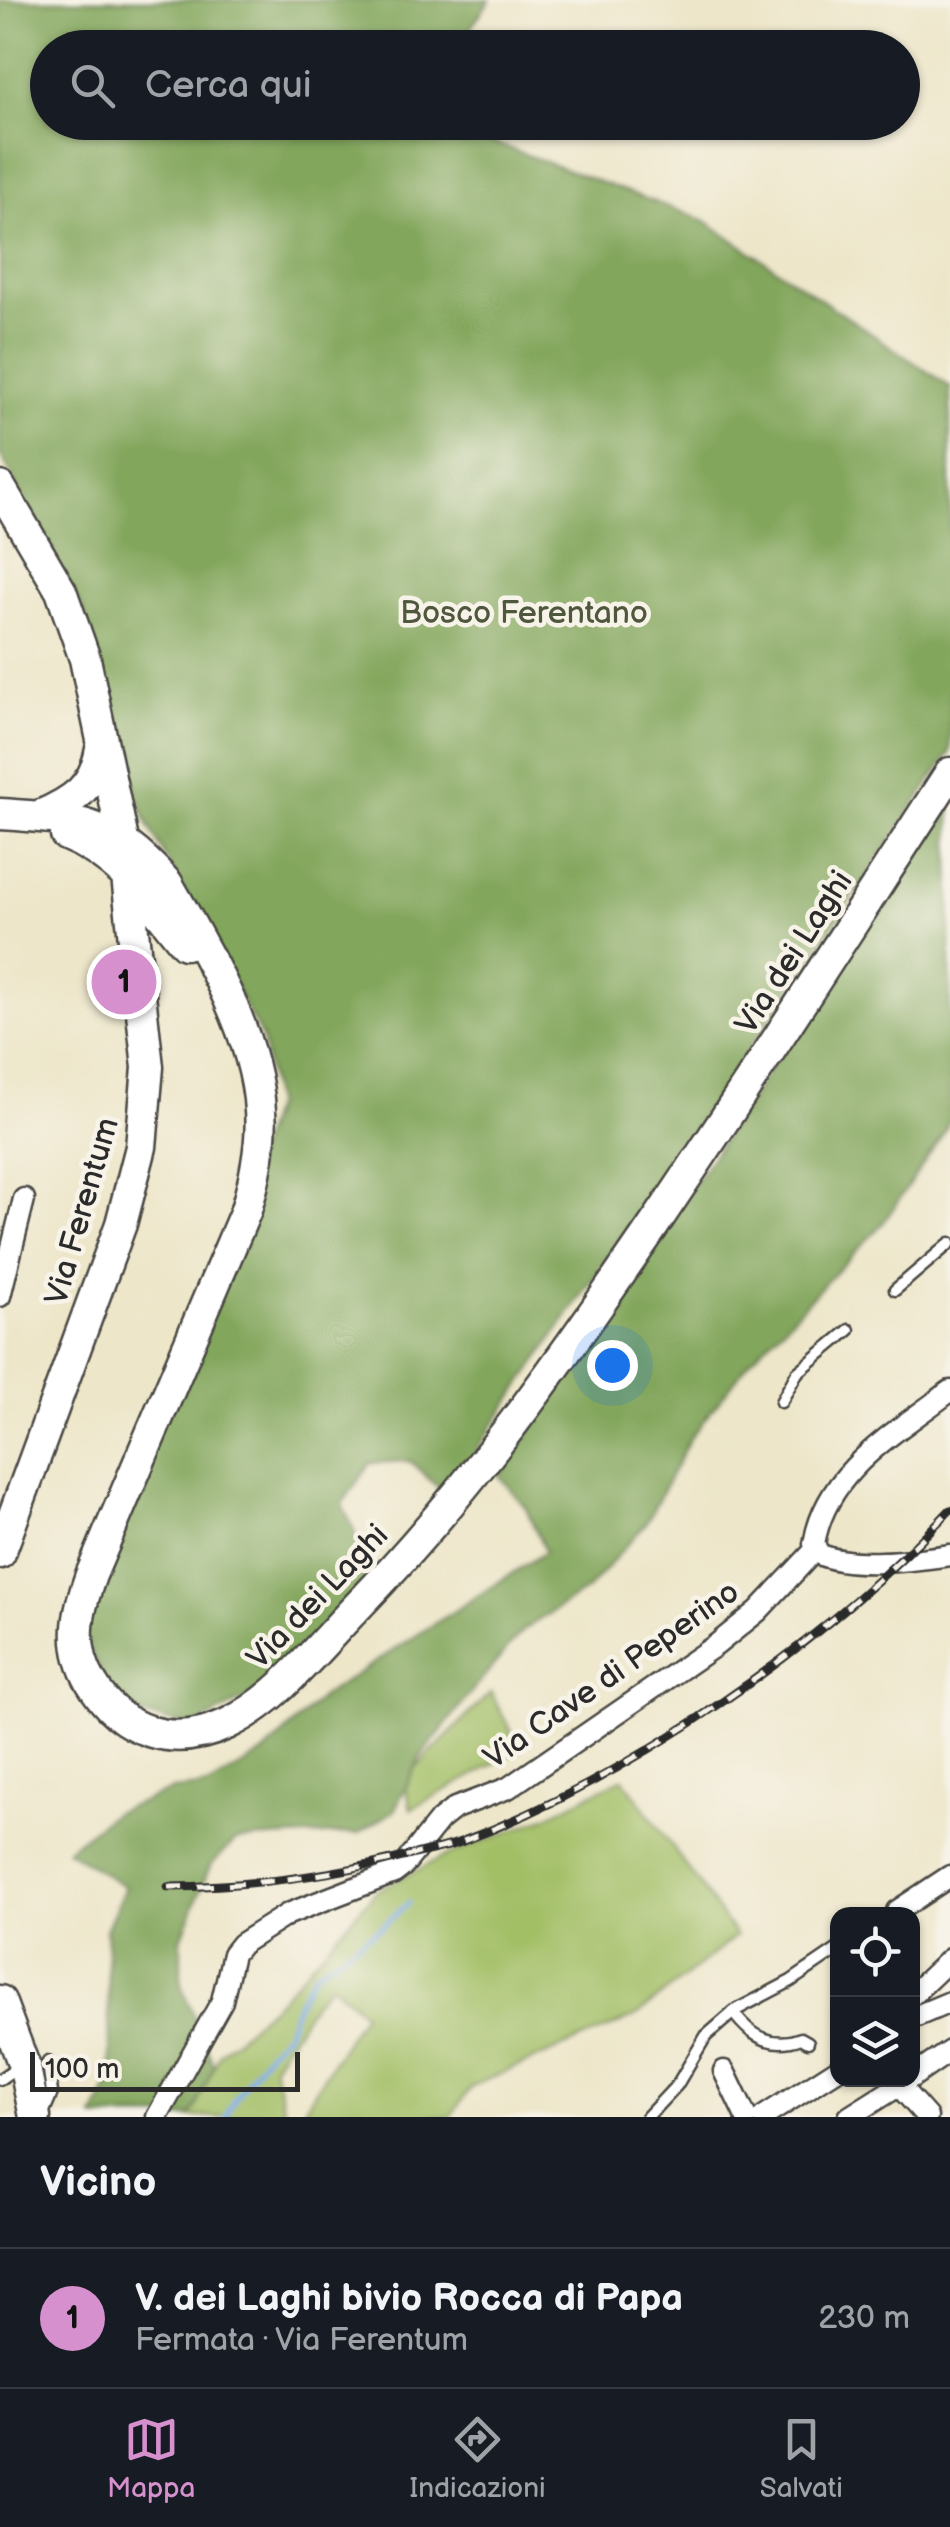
<!DOCTYPE html>
<html lang="it">
<head>
<meta charset="utf-8">
<style>
	:root { --surface:#171b24; --page:#242831; --text:#f1f3f6; --muted:#9ea1a6; --line:#363941; --accent:#d690ce }
	body { margin:0; font-family:"Balsamiq Sans",sans-serif; background:var(--page); color:var(--text) }
	.controls { position:absolute; right:30px; bottom:30px; display:grid; overflow:hidden; border-radius:20px; box-shadow:0 2px 8px #0004 }
	.controls button { width:90px; height:90px; display:grid; place-items:center; padding:0; border:0; border-bottom:2px solid var(--line); background:var(--surface); color:var(--text); font:50px sans-serif }
	.scale { position:absolute; left:30px; bottom:25px; width:270px; box-sizing:border-box; padding-left:10px; border:5px solid #2b2b2b; border-top:0; font-size:28px; line-height:35px; white-space:nowrap; color:#2b2b2b; -webkit-text-stroke:8px #f7f3e8; paint-order:stroke }
	.you { position:absolute; left:612px; top:1365px; width:35px; height:35px; margin:-25px; border:8px solid #fff; border-radius:50%; background:#1a73e8; box-shadow:0 0 0 15px #1a73e833 }
	.badge { display:grid; place-items:center; width:65px; height:65px; border-radius:50%; background:var(--accent); color:#111; font-size:32px; font-weight:700 }
	.pin { position:absolute; translate:-50% -50%; border:5px solid #fff; box-shadow:0 2px 10px #0006 }
	.list { margin:0; padding:0; list-style:none }
	h2 { display:flex; justify-content:space-between; align-items:center; height:130px; margin:0; padding:0 40px; font-size:42px }
	h2 small { font-size:32px; font-weight:400; color:var(--muted) }
	.list li { display:grid; grid-template-columns:65px 1fr auto; gap:30px; align-items:center; box-sizing:border-box; height:140px; padding:0 40px; border-top:2px solid var(--line) }
	.list b { display:block; font-size:38px; white-space:nowrap }
	.list p { margin:0; font-size:32px; white-space:nowrap; color:var(--muted) }
	.list em { font-size:32px; font-style:normal; color:var(--muted) }
	.icon { flex:none; width:55px; height:55px; fill:none; stroke:currentColor; stroke-width:2; stroke-linecap:round; stroke-linejoin:round }
	.map { position:relative; flex:none; width:950px; height:2117px; overflow:hidden }
	.search { position:absolute; background:var(--surface); box-shadow:0 2px 8px #0004; left:30px; right:30px; top:30px; height:110px; display:flex; align-items:center; gap:25px; box-sizing:border-box; padding:0 35px; border-radius:55px; color:var(--muted); font-size:38px }
	.sheet { height:270px; background:var(--surface) }
	nav { display:flex; justify-content:space-around; align-items:center; box-sizing:border-box; height:140px; border-top:2px solid var(--line); background:var(--surface); font-size:28px; color:var(--muted) }
	nav a { display:grid; justify-items:center; gap:5px }
	nav .on { color:var(--accent) }
	.map>svg:first-child { display:block }
	.green { fill:#a3bf66; stroke:#677548; stroke-width:2.5 }
	.forest { fill:#82a65b; stroke:#566843; stroke-width:2.5 }
	.lines { fill:none; stroke-linecap:round; stroke-linejoin:round }
	.stream { stroke:#78a8e3; stroke-width:5 }
	.lane-casing { stroke:#484743; stroke-width:15 }
	.street-casing { stroke:#484743; stroke-width:25 }
	.secondary-casing { stroke:#484743; stroke-width:35 }
	.lane { stroke:#fff; stroke-width:10 }
	.street { stroke:#fff; stroke-width:20 }
	.secondary { stroke:#fff; stroke-width:30 }
	.rail-casing { stroke:#2b2b2b; stroke-width:9 }
	.rail { stroke:#f7f3e8; stroke-width:5; stroke-dasharray:15; stroke-linecap:butt }
	.labels { text-anchor:middle; stroke-width:9; stroke-linejoin:round; paint-order:stroke }
	.park-label { font-size:32px; fill:#4f573d; stroke:#f7f3e8 }
	.street-label { font-size:32px; fill:#2b2b2b; stroke:#f7f3e8 }
</style>
</head>
<body>
<div class="map">
<svg width="950" height="2117" viewBox="0 0 950 2117">
	<rect width="100%" height="100%" fill="#f7f3e8"/>
	<filter id="ink" filterUnits="userSpaceOnUse"><feTurbulence type="fractalNoise" baseFrequency=".01" numOctaves="2"/><feDisplacementMap in="SourceGraphic" scale="20" xChannelSelector="R" yChannelSelector="G"/><feConvolveMatrix kernelMatrix="1 2 1 2 8 2 1 2 1" color-interpolation-filters="sRGB"/></filter>
	<filter id="wash" filterUnits="userSpaceOnUse"><feTurbulence type="fractalNoise" baseFrequency=".0048" numOctaves="4" result="noise"/><feDisplacementMap in="SourceGraphic" scale="40" xChannelSelector="R" yChannelSelector="G"/><feGaussianBlur stdDeviation="2.25" result="paint"/><feColorMatrix in="noise" values="0 0 0 0 0 0 0 0 0 0 0 0 0 0 0 0 0 1.4 0 .05"/><feComposite in="paint" operator="in"/></filter>
	<g filter="url(#wash)">
		<rect width="100%" height="100%" fill="#ede6c9"/>
		<!-- green -->
		<path class="green" d="M491 1692 520 1750 411 1809 404 1780Z
			M623 1778 736 1936 635 2017 472 2086 450 2117H299L363 2013 331 1984 313 2003 273 2065 286 2117H190L220 2053 279 2000 376 1891 443 1857 539 1820Z"/>
		<!-- forest -->
		<path class="forest" d="M0 0H490L457 47 48 48V122L440 123 704 220 950 387V753L446 1495 410 1461 370 1463 342 1504 373 1572 271 1685 193 1727 118 1709 82 1632 274 1104 262 1038 148 824 109 722 85 614 0 454Z
			M950 799V1119L944 1133 884 1222 749 1362 690 1438 646 1523 588 1589 523 1630 476 1686 420 1758 394 1811 359 1833 236 1840 210 1866 181 1939V1985L214 2066 194 2111 190 2117H94L111 2080 106 1930 125 1887 67 1850 113 1813 172 1790 208 1786 264 1753 323 1696 545 1552 526 1508 499 1476Z"/>
		<g class="lines">
			<!-- stream -->
			<path class="stream" d="M226 2117 232 2103 266 2054 286 2033 297 2003 314 1973 381 1927 409 1903"/>
		</g>
	</g>
	<g filter="url(#ink)">
		<g class="lines">
			<!-- lane casing -->
			<g class="lane-casing">
				<path id="lane" d="M895 1290 950 1243
					M781 1402 797 1373 849 1330
					M733 2012C750 2036 772 2049 801 2038L808 2042
					M0 2079 10 2072 24 2068
					M42 2116 52 2093 48 2062
					M647 2117 677 2085 706 2036 736 2010 791 1981 838 1949"/>
			</g>
			<!-- street casing -->
			<g class="street-casing">
				<path id="street" d="M0 1296 24 1199
					M950 1391C896 1433 826 1470 814 1544L819 1554C852 1569 914 1560 950 1555
					M897 1911 950 1876
					M912 1995 950 1959
					M912 2018 950 2002
					M724 2071 746 2117
					M912 2077 950 2051
					M894 2080 927 2117
					M157 2117 222 2001 233 1954 241 1944 288 1914 394 1873 403 1866 440 1820 455 1808 508 1788 716 1645 758 1611 815 1550
					M763 2117 838 2069
					M849 2117 908 2080"/>
			</g>
			<!-- secondary casing -->
			<g class="secondary-casing">
				<path id="secondary" d="M0 487 61 591 85 659 123 840 148 1067 141 1147 121 1224 0 1553
					M0 814C80 819 111 821 167 883 205 949 256 1034 260 1111 263 1144 255 1179 246 1210L91 1575C77 1613 70 1646 91 1682 121 1733 173 1749 227 1724 278 1700 317 1648 356 1608 472 1488 558 1365 652 1228 754 1078 851 925 950 773
					M39 816C73 802 95 787 101 749
					M66 835C119 856 150 901 185 944
					M0 2001 25 2068 35 2117"/>
			</g>
			<!-- lane -->
			<use href="#lane" class="lane"/>
			<!-- street -->
			<use href="#street" class="street"/>
			<!-- secondary -->
			<use href="#secondary" class="secondary"/>
			<!-- rail casing -->
			<g class="rail-casing">
				<path id="rail" d="M168 1887C253 1886 332 1876 415 1854 429 1850 444 1848 458 1843 630 1779 825 1643 950 1510"/>
			</g>
			<!-- rail -->
			<use href="#rail" class="rail"/>
		</g>
	</g>
	<g class="labels">
		<!-- park labels -->
		<g class="park-label">
			<text x="524" y="623">Bosco Ferentano</text>
		</g>
		<!-- street labels -->
		<g class="street-label">
			<text transform="translate(793 952) rotate(-57)" y="11">Via dei Laghi</text>
			<text transform="translate(81 1211) rotate(-74)" y="11">Via Ferentum</text>
			<text transform="translate(317 1596) rotate(-46)" y="11">Via dei Laghi</text>
			<text transform="translate(611 1674) rotate(-35)" y="11">Via Cave di Peperino</text>
		</g>
	</g>
</svg>
<div class="controls">
<button><svg class="icon" aria-label="locate" viewBox="0 0 24 24"><circle cx="12" cy="12" r="6"/><path d="M12 2v4M12 18v4M2 12h4M18 12h4"/></svg></button>
<button><svg class="icon" aria-label="layers" viewBox="0 0 24 24"><path d="M12 4l9 5-9 5-9-5zM3 14l9 5 9-5"/></svg></button>
</div>
<div class="scale">100 m</div>
<div class="you"></div>
<div class="pin badge" style="left:124px;top:982px">1</div>
<div class="search"><svg class="icon" aria-label="search" viewBox="0 0 24 24"><circle cx="10" cy="10" r="6"/><path d="M15 15l6 6"/></svg>Cerca qui</div>
</div>
<section class="sheet">
<h2>Vicino<small></small></h2>
<ul class="list">
<li><span class="badge">1</span><div><b>V. dei Laghi bivio Rocca di Papa</b><p>Fermata · Via Ferentum</p></div><em>230 m</em></li>
</ul>
</section>
<nav>
<a class="on"><svg class="icon" aria-label="map" viewBox="0 0 24 24"><path d="M3 6l6-2 6 2 6-2v14l-6 2-6-2-6 2zM9 4v14M15 6v14"/></svg>Mappa</a>
<a><svg class="icon" aria-label="directions" viewBox="0 0 24 24"><path d="M12 3l9 9-9 9-9-9zM9 14v-3h6M13 9l2 2-2 2"/></svg>Indicazioni</a>
<a><svg class="icon" aria-label="saved" viewBox="0 0 24 24"><path d="M7 4h10v16l-5-4-5 4z"/></svg>Salvati</a>
</nav>
</body>
</html>
